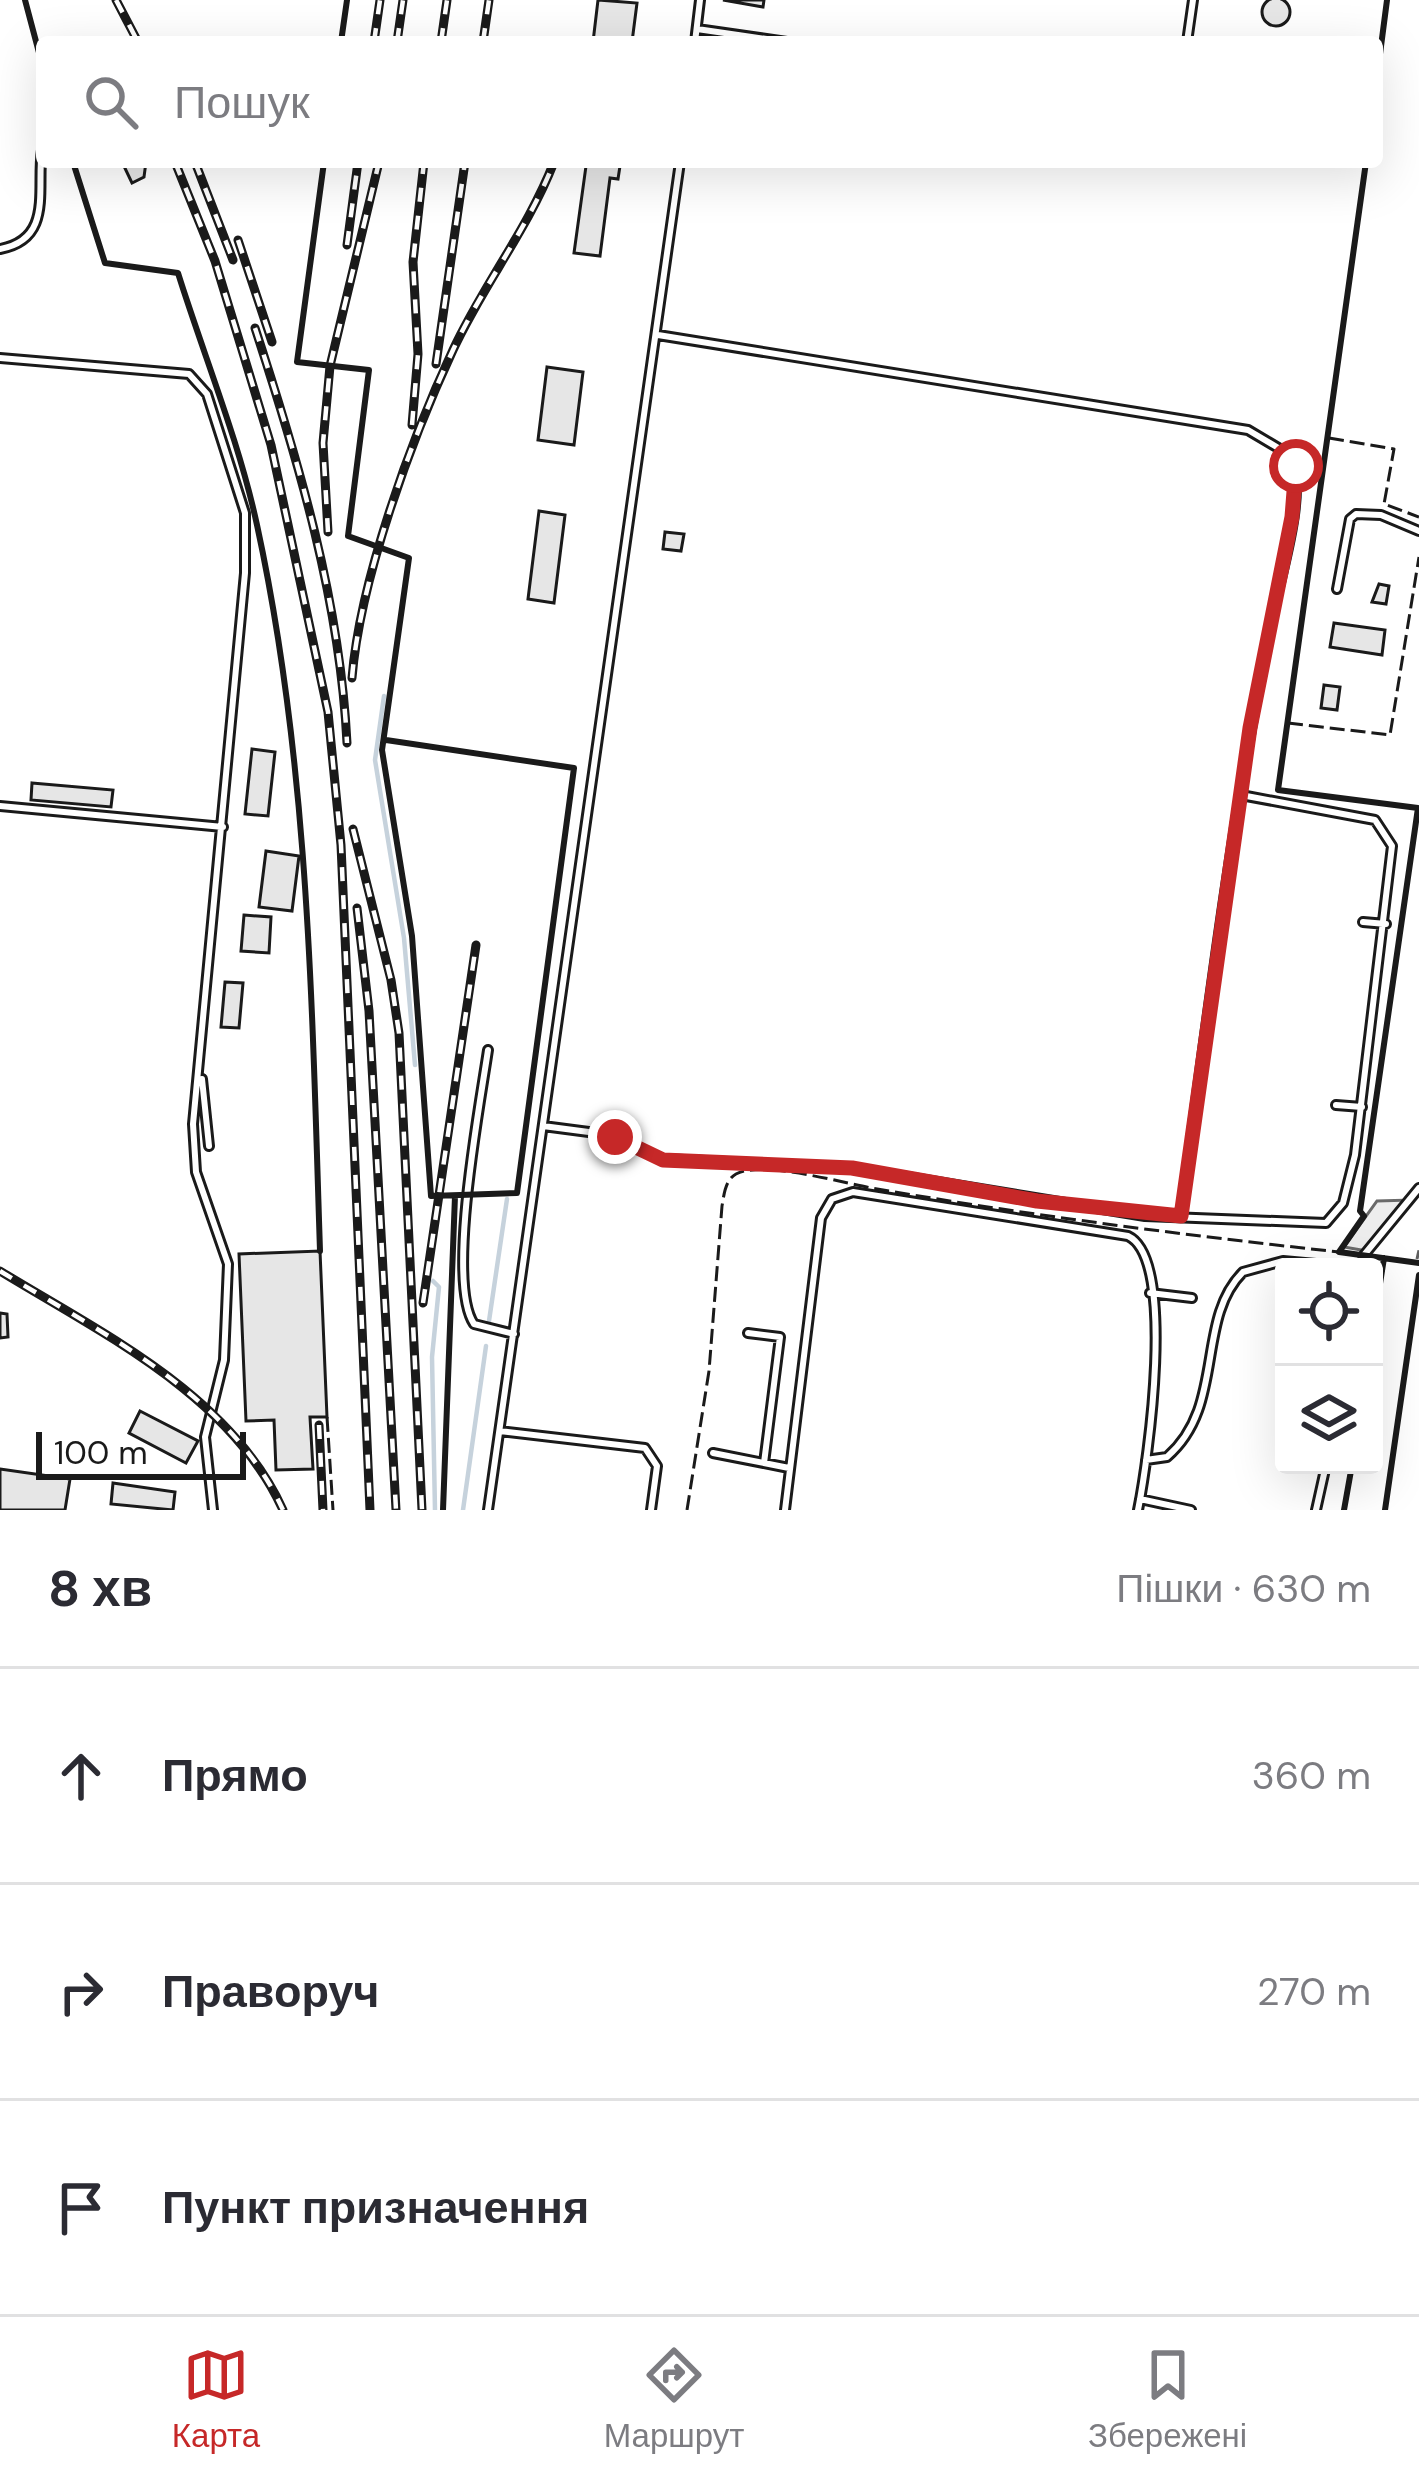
<!DOCTYPE html>
<html lang="uk">
<head>
<meta charset="utf-8">
<style>
	:root { --surface:#fff; --page:#f7f7f7; --text:#2b2b33; --muted:#7c7c81; --line:#e1e1e2; --accent:#c62828 }
	body { margin:0; font-family:"DM Sans",sans-serif; background:var(--page); color:var(--text) }
	.controls { position:absolute; right:36px; bottom:36px; display:grid; overflow:hidden; border-radius:12px; box-shadow:0 12px 48px #0002 }
	.controls button { width:108px; height:108px; display:grid; place-items:center; padding:0; border:0; border-bottom:3px solid var(--line); background:var(--surface); color:var(--text); font:60px sans-serif }
	.scale { position:absolute; left:36px; bottom:30px; width:210px; box-sizing:border-box; padding-left:12px; border:6px solid #1a1a1a; border-top:0; font-size:33px; line-height:42px; white-space:nowrap; color:#1a1a1a; -webkit-text-stroke:9px #fff; paint-order:stroke }
	.stop { position:absolute; width:36px; height:36px; margin:-27px; border:9px solid #c62828; border-radius:50%; background:#fff }
	.stop.end { background:#c62828; border-color:#fff; box-shadow:0 3px 12px #0008 }
	.list { margin:0; padding:0; list-style:none }
	h2 { display:flex; justify-content:space-between; align-items:center; height:156px; margin:0; padding:0 48px; font-size:51px }
	h2 small { font-size:39px; font-weight:400; color:var(--muted) }
	.list li { display:grid; grid-template-columns:78px 1fr auto; gap:36px; align-items:center; box-sizing:border-box; height:216px; padding:0 48px; border-top:3px solid var(--line) }
	.list b { display:block; font-size:45px; white-space:nowrap }
	.list em { font-size:39px; font-style:normal; color:var(--muted) }
	.icon { flex:none; width:66px; height:66px; fill:none; stroke:currentColor; stroke-width:2; stroke-linecap:round; stroke-linejoin:round }
	.map { position:relative; flex:none; width:1419px; height:1510px; overflow:hidden }
	.search { position:absolute; background:var(--surface); box-shadow:0 12px 48px #0002; left:36px; right:36px; top:36px; height:132px; display:flex; align-items:center; gap:30px; box-sizing:border-box; padding:0 42px; border-radius:12px; color:var(--muted); font-size:45px }
	.sheet { height:804px; background:var(--surface) }
	nav { display:flex; justify-content:space-around; align-items:center; box-sizing:border-box; height:168px; border-top:3px solid var(--line); background:var(--surface); font-size:33px; color:var(--muted) }
	nav a { display:grid; justify-items:center; gap:6px }
	nav .on { color:var(--accent) }
	.map>svg:first-child { display:block }
	.parking { fill:#ededed; stroke:#6a6a6a; stroke-width:3 }
	.lines { fill:none; stroke-linecap:round; stroke-linejoin:round }
	.stream { stroke:#c6d2dc; stroke-width:4.5 }
	.building { fill:#e6e6e6; stroke:#1a1a1a; stroke-width:3 }
	.lane-casing { stroke:#1a1a1a; stroke-width:12 }
	.path { stroke:#5f5f5f; stroke-width:3; stroke-dasharray:9 6; stroke-linecap:butt }
	.lane { stroke:#fff; stroke-width:6 }
	.rail-casing { stroke:#1a1a1a; stroke-width:9 }
	.rail { stroke:#fff; stroke-width:4.5; stroke-dasharray:14; stroke-linecap:butt }
	.fence { stroke:#1a1a1a; stroke-width:3; stroke-dasharray:15 6; stroke-linecap:butt }
	.wall { stroke:#1a1a1a; stroke-width:6 }
	.route { stroke:#c62828; stroke-width:15 }
</style>
</head>
<body>
<div class="map">
<svg width="1419" height="1510" viewBox="0 0 1419 1510">
	<rect width="100%" height="100%" fill="#fff"/>
	<!-- parking -->
	<path class="parking" d="M1410 1200 1367 1251 1344 1247 1377 1201Z"/>
	<g class="lines">
		<!-- stream -->
		<path class="stream" d="M384 696 375 760 404 938 415 1065
			M433 1281 439 1287 432 1357 435 1510
			M489 1321 507 1199
			M463 1510 486 1346"/>
	</g>
	<!-- building -->
	<path class="building" d="M1262 12a14 14 0 1 1 28 0a14 14 0 1 1-28 0Z
		M598 0 637 3 632 42H593Z
		M723 0H764L763 7Z
		M122 162H146L144 177 132 183Z
		M605 164 620 166 618 179 610 178 600 256 574 253 586 166Z
		M547 367 583 372 574 445 538 440Z
		M539 511 565 515 554 603 528 599Z
		M665 532 684 534 681 551 663 549Z
		M1379 584 1389 586 1386 604 1372 602Z
		M1334 623 1385 630 1382 655 1330 647Z
		M1324 685 1340 687 1337 710 1321 708Z
		M252 749 275 752 268 816 245 814Z
		M32 783 113 790 111 807 31 800Z
		M266 851 299 856 292 911 259 907Z
		M244 915 271 917 269 953 241 951Z
		M225 982 243 983 239 1028 221 1027Z
		M320 1251 327 1417H310L313 1469 276 1470 274 1420 246 1421 239 1254Z
		M0 1313 7 1314 8 1337 0 1338Z
		M140 1411 198 1441 186 1463 129 1433Z
		M0 1469 70 1479 65 1510H0Z
		M113 1483 175 1492 173 1510 111 1504Z"/>
	<g class="lines">
		<!-- lane casing -->
		<g class="lane-casing">
			<path id="lane" d="M697 29 787 42
				M695 42 700 0
				M1187 42 1193 0
				M0 249C54 239 36 188 42 150
				M658 335 1248 430 1290 455C1309 491 1278 584 1270 625 1232 821 1207 1019 1181 1216
				M0 358 189 374 207 394 245 513V573L193 1124 196 1172 228 1264 224 1360 205 1437 213 1510
				M1337 589 1350 519 1356 514 1381 515 1419 531
				M0 806 223 827
				M1363 922 1386 924
				M488 1050C480 1105 446 1282 474 1324L514 1334
				M202 1079 209 1146
				M1336 1105 1362 1107
				M543 1126 604 1134 663 1159 852 1168 1145 1216 1326 1223 1343 1203 1355 1155 1392 846 1375 820 1241 795
				M1362 1267 1364 1255 1419 1188
				M1150 1293 1192 1298
				M748 1333 780 1337 764 1463
				M500 1431 645 1448 657 1466 651 1510
				M713 1453 789 1468
				M1146 1460 1167 1457C1226 1406 1195 1320 1243 1272L1283 1261 1349 1267
				M1140 1499 1191 1510
				M488 1510 680 162
				M785 1510 821 1218 832 1199 853 1192 1128 1236C1177 1259 1148 1461 1138 1510
				M1316 1510 1326 1465"/>
		</g>
		<!-- path -->
		<path class="path" d="M1417 1259 1419 1250"/>
		<!-- lane -->
		<use href="#lane" class="lane"/>
		<!-- rail casing -->
		<g class="rail-casing">
			<path id="rail" d="M116 0 138 42
				M374 42 380 0
				M397 42 403 0
				M441 42 447 0
				M483 42 489 0
				M175 162 215 261 271 445 328 712 341 845 370 1510
				M195 162 233 260
				M238 240 272 342
				M347 245 358 162
				M255 328C299 463 340 601 347 743
				M436 364 465 162
				M412 425 418 354 413 262 424 162
				M328 532 323 443 330 366 379 162
				M352 678C360 579 411 440 453 350 483 285 528 229 554 162
				M353 829 391 980 399 1033 422 1510
				M357 908 369 1011 396 1510
				M0 1271C103 1334 231 1395 283 1510
				M423 1303 476 945
				M319 1425 323 1510"/>
		</g>
		<!-- rail -->
		<use href="#rail" class="rail"/>
		<!-- fence -->
		<path class="fence" d="M1329 438 1394 449 1384 504 1419 517
			M1288 723 1390 735 1419 557
			M327 1417 333 1510
			M687 1510 709 1371 722 1206C724 1195 725 1180 736 1174 762 1160 843 1183 872 1188 1027 1215 1183 1235 1339 1252"/>
		<!-- wall -->
		<path class="wall" d="M25 0 42 64
			M341 42 347 0
			M1377 77 1387 0
			M73 162 105 263 178 273C204 356 239 441 257 525 309 765 312 1007 320 1251
			M324 162 297 362 369 370 348 536 409 558 382 750 412 936 431 1196 517 1193 574 768 386 740
			M1366 162 1278 790 1418 808 1360 1211 1364 1216 1339 1252 1419 1263
			M1374 1322 1384 1258
			M443 1510 455 1196
			M1344 1510 1352 1465
			M1385 1510 1419 1275"/>
	</g>
	<g class="lines">
		<!-- route -->
		<path class="route" d="M615 1137 663 1160 852 1168 1037 1201 1181 1216 1250 728 1292 517 1296 466"/>
	</g>
</svg>
<div class="controls">
<button><svg class="icon" aria-label="locate" viewBox="0 0 24 24"><circle cx="12" cy="12" r="6"/><path d="M12 2v4M12 18v4M2 12h4M18 12h4"/></svg></button>
<button><svg class="icon" aria-label="layers" viewBox="0 0 24 24"><path d="M12 4l9 5-9 5-9-5zM3 14l9 5 9-5"/></svg></button>
</div>
<div class="scale">100 m</div>
<div class="stop" style="left:1296px;top:466px"></div>
<div class="stop end" style="left:615px;top:1137px"></div>
<div class="search"><svg class="icon" aria-label="search" viewBox="0 0 24 24"><circle cx="10" cy="10" r="6"/><path d="M15 15l6 6"/></svg>Пошук</div>
</div>
<section class="sheet">
<h2>8 хв<small>Пішки · 630 m</small></h2>
<ul class="list">
<li><svg class="icon" aria-label="ahead" viewBox="0 0 24 24"><path d="M12 20V5M6 11l6-6 6 6"/></svg><div><b>Прямо</b></div><em>360 m</em></li>
<li><svg class="icon" aria-label="right" viewBox="0 0 24 24"><path d="M7 20v-9h11M14 6l5 5-5 5"/></svg><div><b>Праворуч</b></div><em>270 m</em></li>
<li><svg class="icon" aria-label="arrive" viewBox="0 0 24 24"><path d="M6 21V4h12l-3 4 3 4H6"/></svg><div><b>Пункт призначення</b></div></li>
</ul>
</section>
<nav>
<a class="on"><svg class="icon" aria-label="map" viewBox="0 0 24 24"><path d="M3 6l6-2 6 2 6-2v14l-6 2-6-2-6 2zM9 4v14M15 6v14"/></svg>Карта</a>
<a><svg class="icon" aria-label="directions" viewBox="0 0 24 24"><path d="M12 3l9 9-9 9-9-9zM9 14v-3h6M13 9l2 2-2 2"/></svg>Маршрут</a>
<a><svg class="icon" aria-label="saved" viewBox="0 0 24 24"><path d="M7 4h10v16l-5-4-5 4z"/></svg>Збережені</a>
</nav>
</body>
</html>
